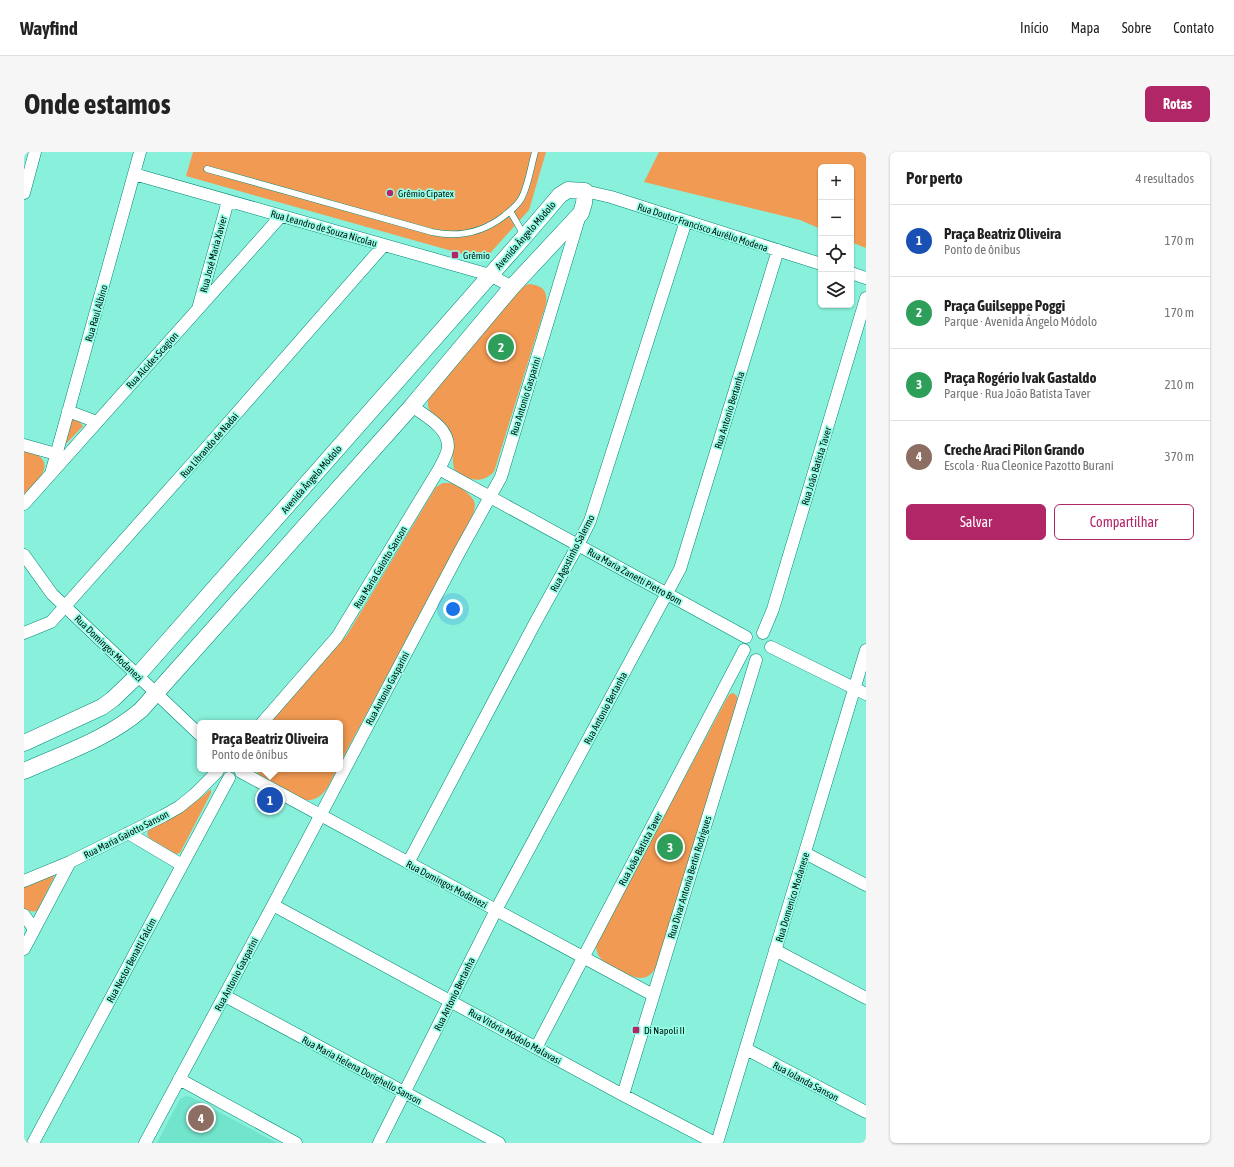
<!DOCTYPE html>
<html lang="pt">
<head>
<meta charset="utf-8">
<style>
	:root { --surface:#fff; --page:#f6f6f6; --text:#222; --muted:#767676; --line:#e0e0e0; --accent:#b02666 }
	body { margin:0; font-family:"Asap Condensed",sans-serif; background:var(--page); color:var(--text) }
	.controls { position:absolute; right:12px; top:12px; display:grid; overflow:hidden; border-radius:6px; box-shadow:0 1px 3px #0004 }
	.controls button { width:36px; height:36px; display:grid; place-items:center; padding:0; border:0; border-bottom:1px solid var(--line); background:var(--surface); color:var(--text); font:20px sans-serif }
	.you { position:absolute; left:429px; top:457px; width:14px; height:14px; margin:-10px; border:3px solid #fff; border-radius:50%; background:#1a73e8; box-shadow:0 0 0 6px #1a73e833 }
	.badge { display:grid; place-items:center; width:26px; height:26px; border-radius:50%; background:var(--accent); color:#fff; font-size:13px; font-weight:700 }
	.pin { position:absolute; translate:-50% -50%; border:2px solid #fff; box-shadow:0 1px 4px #0006 }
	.popup { position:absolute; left:173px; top:568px; width:146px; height:52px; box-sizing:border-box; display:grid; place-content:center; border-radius:6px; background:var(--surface); filter:drop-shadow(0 1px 3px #0005); font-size:13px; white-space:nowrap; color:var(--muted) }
	.popup b { font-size:15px; color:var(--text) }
	.popup::after { content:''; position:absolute; left:50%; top:100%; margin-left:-8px; border:8px solid transparent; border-top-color:var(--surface) }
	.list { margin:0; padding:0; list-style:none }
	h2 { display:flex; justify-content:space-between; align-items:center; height:52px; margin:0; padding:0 16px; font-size:17px }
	h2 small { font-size:13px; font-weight:400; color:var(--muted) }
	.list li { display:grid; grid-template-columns:26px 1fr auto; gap:12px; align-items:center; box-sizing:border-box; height:72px; padding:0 16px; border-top:1px solid var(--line) }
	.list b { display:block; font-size:15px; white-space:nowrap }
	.list p { margin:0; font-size:13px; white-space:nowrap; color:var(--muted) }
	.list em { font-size:13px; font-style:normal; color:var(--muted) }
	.actions { display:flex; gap:8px; padding:12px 16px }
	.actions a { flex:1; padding:9px 0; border:1px solid var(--accent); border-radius:6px; text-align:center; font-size:14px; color:var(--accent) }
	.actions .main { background:var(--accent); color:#fff }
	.icon { flex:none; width:22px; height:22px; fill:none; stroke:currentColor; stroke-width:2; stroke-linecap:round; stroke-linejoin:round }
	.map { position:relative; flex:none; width:842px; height:991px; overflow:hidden; border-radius:6px }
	header { display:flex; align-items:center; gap:24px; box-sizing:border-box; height:56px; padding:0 20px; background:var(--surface); border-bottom:1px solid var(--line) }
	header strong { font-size:19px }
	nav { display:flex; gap:22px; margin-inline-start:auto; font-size:14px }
	.intro { display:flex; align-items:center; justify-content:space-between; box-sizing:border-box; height:96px; padding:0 24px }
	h1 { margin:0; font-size:28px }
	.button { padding:10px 18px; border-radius:6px; background:var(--accent); color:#fff; font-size:14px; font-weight:700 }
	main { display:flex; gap:24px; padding:0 24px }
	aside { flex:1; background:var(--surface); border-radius:6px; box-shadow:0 1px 3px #0004 }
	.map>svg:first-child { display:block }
	.built { fill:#72e4cc }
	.green { fill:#f09a53 }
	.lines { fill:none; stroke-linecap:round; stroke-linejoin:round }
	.service-casing { stroke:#008875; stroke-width:7 }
	.minor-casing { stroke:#008875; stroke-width:13 }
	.tertiary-casing { stroke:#008875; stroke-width:17 }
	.service { stroke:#fff; stroke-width:6 }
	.minor { stroke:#fff; stroke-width:12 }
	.tertiary { stroke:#fff; stroke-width:16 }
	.poi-dot { fill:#b02666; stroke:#97ffe8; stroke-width:1.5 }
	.labels { text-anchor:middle; stroke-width:3.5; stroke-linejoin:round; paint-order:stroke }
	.poi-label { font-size:10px; fill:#00120e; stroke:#97ffe8; text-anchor:start }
	.street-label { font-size:10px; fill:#00120e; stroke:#97ffe8 }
</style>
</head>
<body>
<header>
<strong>Wayfind</strong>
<nav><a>Início</a><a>Mapa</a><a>Sobre</a><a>Contato</a></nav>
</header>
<div class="intro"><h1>Onde estamos</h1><a class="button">Rotas</a></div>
<main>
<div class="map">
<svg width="842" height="991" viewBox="0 0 842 991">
	<rect width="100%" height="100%" fill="#89f1db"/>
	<!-- built -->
	<path class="built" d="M162 944 167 945 253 991H133L156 947Z"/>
	<!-- green -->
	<path class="green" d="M169 0H522L505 58 460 108 162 24Z
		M635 0H842V96L827 90V15H797V77L776 68 620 30Z
		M504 132C518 133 524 138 522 152L470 320C456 333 444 328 430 317 427 303 431 290 425 277 420 267 406 264 404 254 404 251 404 247 405 244L495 138Z
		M46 265 54 268 59 274 40 294Z
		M0 299C5 300 11 301 15 304 31 316 8 333 0 342Z
		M419 331C419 331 424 331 425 331 433 332 447 342 450 349 452 355 450 359 448 365L316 611V571H245L323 483 406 345 412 335Z
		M709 541 713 544V548L708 568 633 812C625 833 610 826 595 818 582 811 572 808 572 792L703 546 706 542Z
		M229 617H313C305 632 300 650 280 648L236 623Z
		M187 637V641L156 701 152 702 125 686 123 682 125 678C149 665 167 655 187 637Z
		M31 723 13 759C8 760 4 759 0 756V735Z"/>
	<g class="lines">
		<!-- service casing -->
		<g class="service-casing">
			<path id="service" d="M183 17 408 80C435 86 458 81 480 64 486 59 493 54 497 47 504 35 507 14 511 0
				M486 59 500 83"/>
		</g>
		<!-- minor casing -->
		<g class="minor-casing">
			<path id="minor" d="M110 22 466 123 488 135
				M561 39 587 45 797 112
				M0 41 11 0
				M827 121 842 126
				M175 153 204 49
				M44 259 73 270
				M0 293 32 302
				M415 317 722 485
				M28 318 116 0
				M0 352 257 64
				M0 403 28 442 176 583
				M0 481 27 470 183 295 360 93
				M739 481 749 457 842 146
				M747 495 842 542
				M238 571 313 485 415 317C418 311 424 302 424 294 424 275 401 264 388 254
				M217 620 629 843
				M104 681 158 713
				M781 701 842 733
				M384 711 511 471 554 393 566 369 662 69
				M0 729 46 710 139 664 155 655 171 642 194 619
				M249 753 599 943 691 991
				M0 763 10 777
				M0 797 46 710
				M751 798 842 846
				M201 844 475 991
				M512 896 720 498
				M722 897 842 960
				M155 927 272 991
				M599 943 732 508
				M9 991 205 626
				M121 991 249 753 436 399 477 325 556 63
				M355 991 472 758 656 417 754 98
				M693 991 842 498"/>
		</g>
		<!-- tertiary casing -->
		<g class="tertiary-casing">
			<path id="tertiary" d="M0 591 78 555 89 547 113 524 501 84 536 43 544 38 561 39 560 51 557 61 488 135 388 254 117 558C83 587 40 601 0 619"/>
		</g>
		<!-- service -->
		<use href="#service" class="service"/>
		<!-- minor -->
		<use href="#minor" class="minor"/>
		<!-- tertiary -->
		<use href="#tertiary" class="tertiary"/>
	</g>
	<!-- markers -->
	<g class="poi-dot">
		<circle cx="366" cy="41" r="4"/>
		<rect x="427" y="99" width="8" height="8" rx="2"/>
		<rect x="608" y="874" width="8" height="8" rx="2"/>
	</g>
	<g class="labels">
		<!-- poi labels -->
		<g class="poi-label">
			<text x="374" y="45">Grêmio Cipatex</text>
			<text x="439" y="107">Grêmio</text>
			<text x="620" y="882">Di Napoli II</text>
		</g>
		<!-- street labels -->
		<g class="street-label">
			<text transform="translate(679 75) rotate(18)" y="4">Rua Doutor Francisco Aurélio Modena</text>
			<text transform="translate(300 76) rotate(16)" y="4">Rua Leandro de Souza Nicolau</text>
			<text transform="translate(501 83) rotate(-49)" y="4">Avenida Ângelo Módolo</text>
			<text transform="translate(189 102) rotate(-75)" y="4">Rua José Maria Xavier</text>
			<text transform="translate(72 161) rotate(-74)" y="4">Rua Raul Albino</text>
			<text transform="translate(128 208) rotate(-48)" y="4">Rua Alcides Scagion</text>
			<text transform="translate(501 244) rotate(-73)" y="4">Rua Antonio Gasparini</text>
			<text transform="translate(705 258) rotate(-73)" y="4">Rua Antonio Bertanha</text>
			<text transform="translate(185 293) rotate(-49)" y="4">Rua Librando de Nadai</text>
			<text transform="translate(792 314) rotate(-73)" y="4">Rua João Batista Taver</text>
			<text transform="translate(287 327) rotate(-49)" y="4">Avenida Ângelo Módolo</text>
			<text transform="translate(548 401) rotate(-63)" y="4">Rua Agostinho Salermo</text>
			<text transform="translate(356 415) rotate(-59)" y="4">Rua Maria Gaiotto Sanson</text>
			<text transform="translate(611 424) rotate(29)" y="4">Rua Maria Zanetti Pietro Bom</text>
			<text transform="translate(85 496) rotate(44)" y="4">Rua Domingos Modanezi</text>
			<text transform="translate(363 536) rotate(-62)" y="4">Rua Antonio Gasparini</text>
			<text transform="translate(581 556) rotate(-62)" y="4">Rua Antonio Bertanha</text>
			<text transform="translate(102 682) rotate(-27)" y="4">Rua Maria Gaiotto Sanson</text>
			<text transform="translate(616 697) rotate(-62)" y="4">Rua João Batista Taver</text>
			<text transform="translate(665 725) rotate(-73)" y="4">Rua Divar Antonia Bertin Rodrigues</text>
			<text transform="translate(423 732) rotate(28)" y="4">Rua Domingos Modanezi</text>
			<text transform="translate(768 745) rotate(-73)" y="4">Rua Domenico Modanese</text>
			<text transform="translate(107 808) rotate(-62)" y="4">Rua Nestor Benatti Falcim</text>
			<text transform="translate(212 822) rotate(-62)" y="4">Rua Antonio Gasparini</text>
			<text transform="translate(430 842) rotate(-64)" y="4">Rua Antonio Bertanha</text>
			<text transform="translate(491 884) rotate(29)" y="4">Rua Vitória Módolo Malavasi</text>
			<text transform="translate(338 918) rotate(28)" y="4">Rua Maria Helena Dorighello Sanson</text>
			<text transform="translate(782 929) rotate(28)" y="4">Rua Iolanda Sanson</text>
		</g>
	</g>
</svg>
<div class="controls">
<button>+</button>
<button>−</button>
<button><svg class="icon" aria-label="locate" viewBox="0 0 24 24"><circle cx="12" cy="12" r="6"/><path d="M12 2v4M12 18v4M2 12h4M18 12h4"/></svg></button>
<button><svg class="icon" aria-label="layers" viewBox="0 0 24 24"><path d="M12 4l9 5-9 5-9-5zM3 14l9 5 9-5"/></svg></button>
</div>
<div class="you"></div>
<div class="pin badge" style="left:246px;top:648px;background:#1a4fb4">1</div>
<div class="popup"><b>Praça Beatriz Oliveira</b>Ponto de ônibus</div>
<div class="pin badge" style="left:477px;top:195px;background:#2e9e5b">2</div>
<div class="pin badge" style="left:646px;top:695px;background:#2e9e5b">3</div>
<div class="pin badge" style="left:177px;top:966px;background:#8d6e63">4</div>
</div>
<aside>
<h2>Por perto<small>4 resultados</small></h2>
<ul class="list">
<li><span class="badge" style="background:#1a4fb4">1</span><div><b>Praça Beatriz Oliveira</b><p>Ponto de ônibus</p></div><em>170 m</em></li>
<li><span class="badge" style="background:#2e9e5b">2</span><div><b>Praça Guilseppe Poggi</b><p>Parque · Avenida Ângelo Módolo</p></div><em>170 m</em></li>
<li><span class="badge" style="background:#2e9e5b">3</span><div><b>Praça Rogério Ivak Gastaldo</b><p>Parque · Rua João Batista Taver</p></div><em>210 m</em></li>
<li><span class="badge" style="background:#8d6e63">4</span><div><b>Creche Araci Pilon Grando</b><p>Escola · Rua Cleonice Pazotto Burani</p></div><em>370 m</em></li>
</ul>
<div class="actions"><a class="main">Salvar</a><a>Compartilhar</a></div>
</aside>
</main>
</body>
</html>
